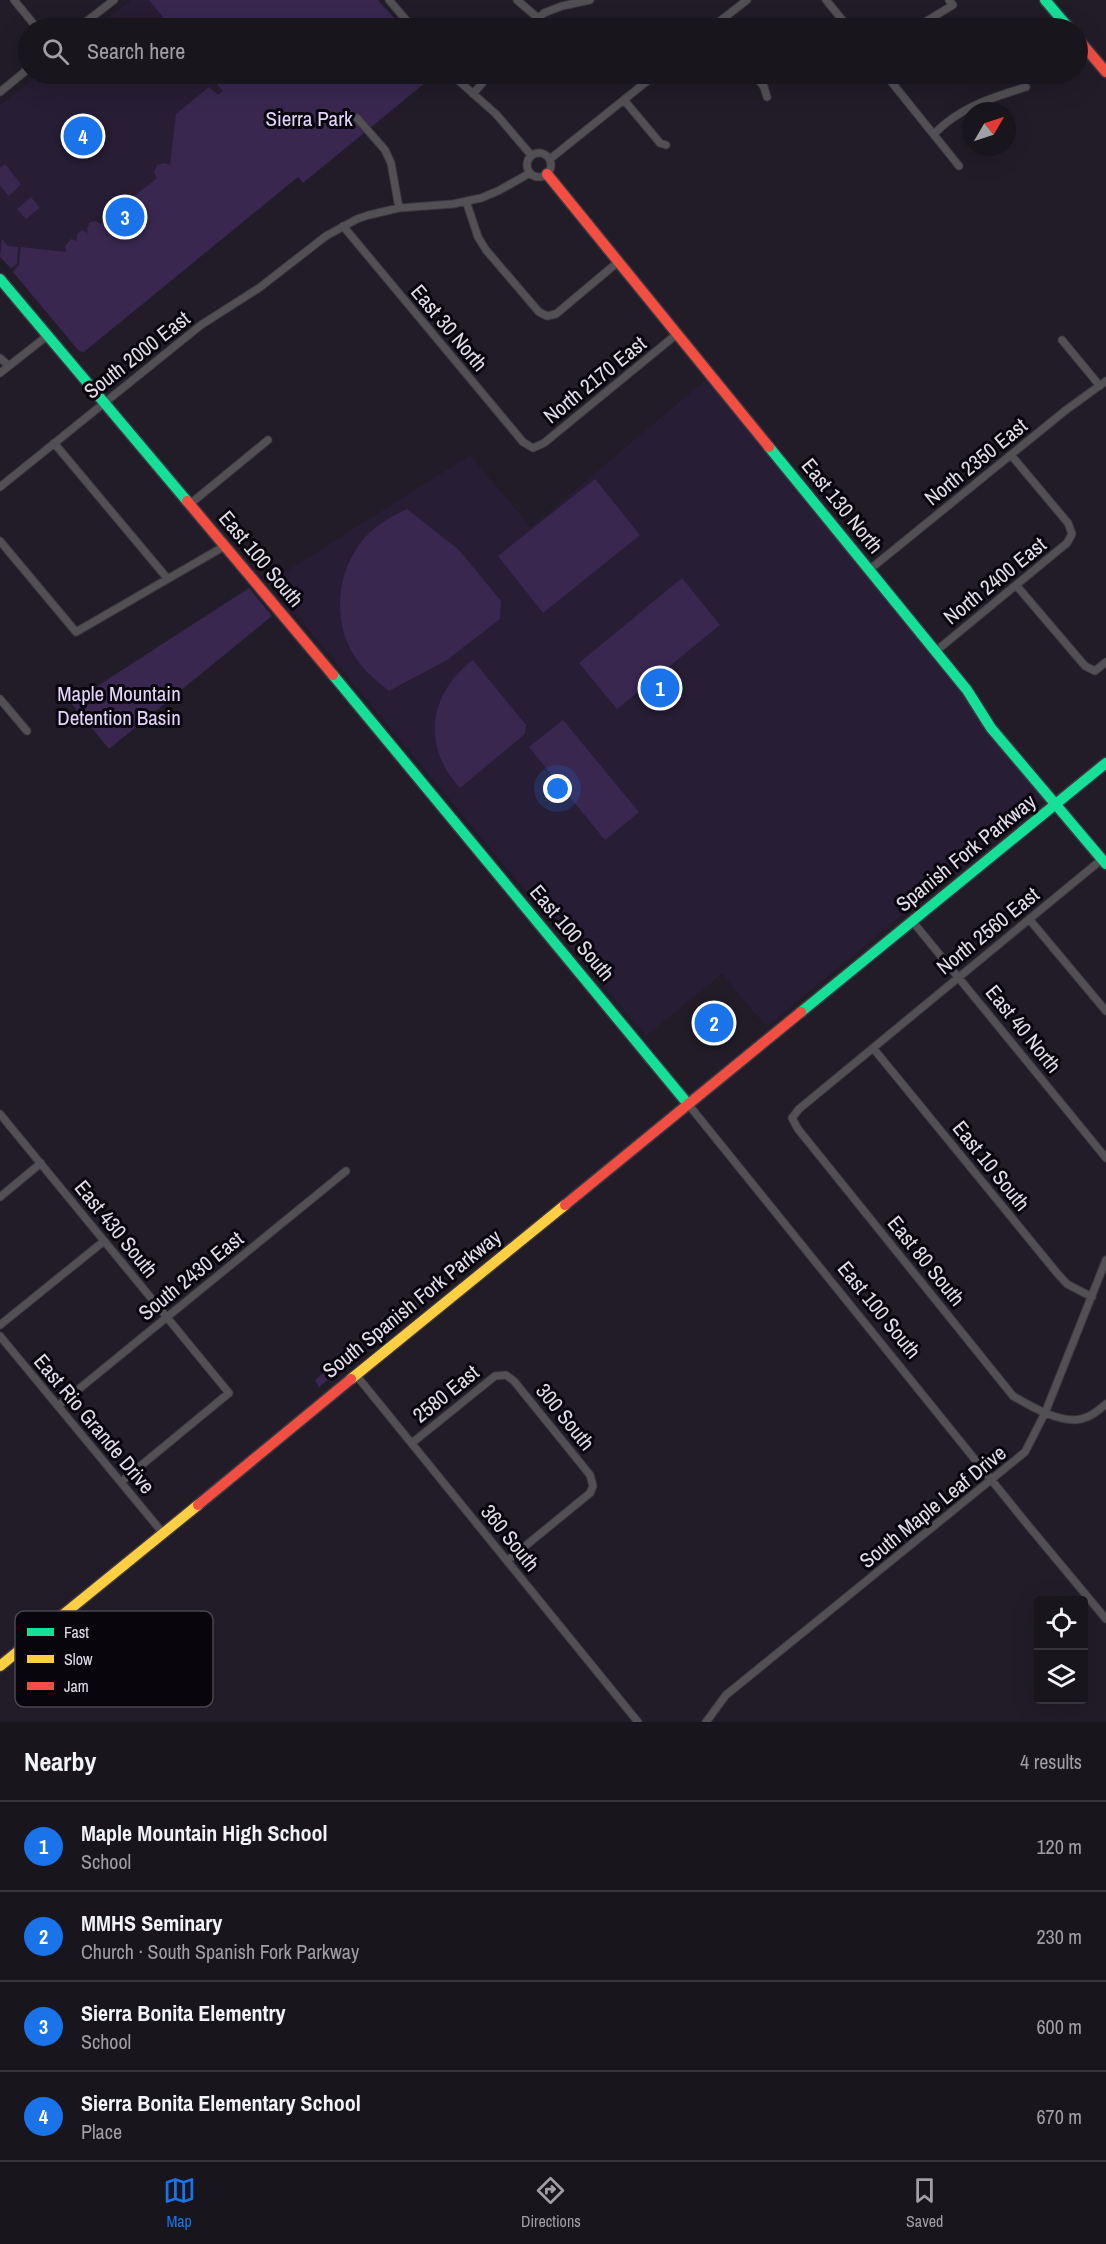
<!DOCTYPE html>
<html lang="en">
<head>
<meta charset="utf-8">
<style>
	:root { --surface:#19151d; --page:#26222a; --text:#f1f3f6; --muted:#9f9fa4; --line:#37343b; --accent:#1a73e8 }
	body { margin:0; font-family:"Archivo Narrow",sans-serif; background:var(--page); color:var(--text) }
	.controls { position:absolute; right:18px; bottom:18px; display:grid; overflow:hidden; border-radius:6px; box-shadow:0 6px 24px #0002 }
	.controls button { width:54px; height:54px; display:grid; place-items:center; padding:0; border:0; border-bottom:2px solid var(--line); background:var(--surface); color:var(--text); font:30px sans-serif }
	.compass { position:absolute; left:962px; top:102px; width:54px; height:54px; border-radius:50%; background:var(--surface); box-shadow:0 6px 24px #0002; rotate:51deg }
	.you { position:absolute; left:558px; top:789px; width:21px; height:21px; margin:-15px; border:4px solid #fff; border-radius:50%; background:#1a73e8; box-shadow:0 0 0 9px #1a73e833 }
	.badge { display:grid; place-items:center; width:39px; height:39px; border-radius:50%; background:var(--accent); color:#fff; font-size:20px; font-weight:700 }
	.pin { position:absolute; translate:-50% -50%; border:3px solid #fff; box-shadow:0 2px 6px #0006 }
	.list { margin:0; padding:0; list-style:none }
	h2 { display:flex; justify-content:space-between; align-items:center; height:78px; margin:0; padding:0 24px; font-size:26px }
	h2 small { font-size:20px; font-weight:400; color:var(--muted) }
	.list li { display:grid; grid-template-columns:39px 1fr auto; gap:18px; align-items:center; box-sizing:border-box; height:90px; padding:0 24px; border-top:2px solid var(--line) }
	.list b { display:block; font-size:22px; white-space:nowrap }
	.list p { margin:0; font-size:20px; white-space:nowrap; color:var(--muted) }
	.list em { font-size:20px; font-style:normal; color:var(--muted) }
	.icon { flex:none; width:33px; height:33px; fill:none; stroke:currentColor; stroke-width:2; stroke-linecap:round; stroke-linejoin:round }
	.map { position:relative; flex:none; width:1106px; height:1722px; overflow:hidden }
	.search { position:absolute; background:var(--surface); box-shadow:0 6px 24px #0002; left:18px; right:18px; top:18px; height:66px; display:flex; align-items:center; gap:15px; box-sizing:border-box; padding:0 21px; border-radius:33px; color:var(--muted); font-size:22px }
	.sheet { height:438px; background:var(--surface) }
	nav { display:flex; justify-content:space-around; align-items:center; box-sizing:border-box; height:84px; border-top:2px solid var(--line); background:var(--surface); font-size:16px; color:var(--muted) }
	nav a { display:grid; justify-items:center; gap:3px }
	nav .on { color:var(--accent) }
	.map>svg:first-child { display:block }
	.built { fill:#271d34 }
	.green { fill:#39274f }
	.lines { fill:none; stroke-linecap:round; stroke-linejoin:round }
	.street-casing { stroke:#3c3842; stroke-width:9 }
	.fast-casing { stroke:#3c3842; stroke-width:13 }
	.slow-casing { stroke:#3c3842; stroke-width:13 }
	.jam-casing { stroke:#3c3842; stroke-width:13 }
	.street { stroke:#525055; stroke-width:7 }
	.fast { stroke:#16e098; stroke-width:10 }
	.slow { stroke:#ffcf43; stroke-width:10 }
	.jam { stroke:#f24e42; stroke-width:10 }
	.labels { text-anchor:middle; stroke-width:6; stroke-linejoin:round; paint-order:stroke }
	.park-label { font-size:21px; fill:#e4d5fc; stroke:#08050d }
	.street-label { font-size:21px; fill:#e2ddeb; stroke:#08050d }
	.key { fill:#08050d; stroke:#494650; stroke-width:1.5 }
	.key-label { font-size:16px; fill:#e2ddeb }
</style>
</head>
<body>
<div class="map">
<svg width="1106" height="1722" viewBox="0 0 1106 1722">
	<rect width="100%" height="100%" fill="#211c27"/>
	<!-- built -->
	<path class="built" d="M131 0H155L178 28H95Z
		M39 74H215L298 176 81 354 0 257V105Z
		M710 376 1048 794 769 1025 763 1023 722 974 646 1036 269 582 470 455 531 527Z"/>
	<!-- green -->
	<path class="green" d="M149 0H378L403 28H172Z
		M208 74H436L303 183 298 177 84 352 79 351 13 272 19 265 21 247 66 252 65 246 71 239 77 241V234L82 230 88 233 87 228 90 222 96 221 100 224 112 215 109 209 112 202 120 199 126 203 157 178 154 172 157 165 165 163 170 165 176 114 209 87 218 95 223 91Z
		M5 164 21 184 9 196 0 186V168Z
		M31 197 40 208 26 219 17 209Z
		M2 239 8 246 18 247 17 264 11 268 0 257Z
		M595 479 640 535 543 613 498 556Z
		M407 509 459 550 501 601 500 619 447 660 389 691C373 678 357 665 349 646 334 614 338 574 359 545 370 528 389 518 407 509Z
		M682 578 720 625 617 709 579 663Z
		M249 588 272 616 109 749 71 703Z
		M473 660 526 725 525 734 460 788C421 746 429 693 473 660Z
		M563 720 639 812 605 840 529 747Z
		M413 1299 420 1305 394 1326 388 1319Z
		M383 1317 392 1327 346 1365 337 1354C346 1348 356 1350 365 1345 375 1338 375 1325 383 1317Z
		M339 1359 345 1366 319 1387 315 1380Z"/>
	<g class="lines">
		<!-- street casing -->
		<g class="street-casing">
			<path id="street" d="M14 0 37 28
				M389 0 413 28
				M517 0 538 18
				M826 0 849 28
				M78 28 114 0
				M527 28 544 13 562 6 590 0
				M711 28 747 0
				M915 28 953 5 949 0
				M451 74 496 114 531 155
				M754 74 764 87 767 97
				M885 74 959 166
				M0 92 28 69
				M473 94 490 74
				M624 100 660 143 666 145
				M357 118 385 150 391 163 399 208
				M934 134C960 107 991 98 1026 87
				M527 165a12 12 0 1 1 24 0a12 12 0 1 1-24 0Z
				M550 159 656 74
				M466 201 478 237 486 250 539 312 547 316 556 314 618 262
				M343 226 523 442 533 448 544 443 677 334
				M1062 340 1100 386
				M0 358 9 366
				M0 373 47 336
				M54 443 167 578
				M0 487 201 325 259 288 326 236 357 219 369 215 399 208 453 204 481 198 498 191 530 173
				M190 504 268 440
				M0 541 76 632 223 547
				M869 570 1066 410 1106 381
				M1016 585 1085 666 1095 671 1106 662
				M936 651 1067 543 1072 534 1068 523 1011 455
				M0 699 27 731
				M1101 860 799 1109 792 1118 798 1129 1013 1396C1030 1406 1061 1424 1081 1419 1091 1417 1099 1410 1106 1404
				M1029 919 1106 1011
				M913 922 1106 1158
				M873 1048 1057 1273 1067 1284 1092 1297
				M688 1104 1027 1524 1106 1619
				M0 1114 229 1393 121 1482
				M0 1197 41 1163
				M0 1325 104 1241
				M0 1336 162 1532
				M356 1375 638 1722
				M58 1406 346 1171
				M412 1443 495 1376 506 1375 514 1381 590 1475 593 1486 590 1493 507 1561
				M706 1722 726 1695 1025 1452 1045 1413 1106 1260"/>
		</g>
		<!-- fast casing -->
		<g class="fast-casing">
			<path id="fast" d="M1045 0 1069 28
				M0 279 187 501
				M769 447 967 690 991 728 1106 864
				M333 675 688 1104
				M801 1012 1106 763"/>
		</g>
		<!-- slow casing -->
		<g class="slow-casing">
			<path id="slow" d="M351 1379 565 1205
				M0 1666 198 1505"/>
		</g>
		<!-- jam casing -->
		<g class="jam-casing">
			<path id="jam" d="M1078 39 1106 72
				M547 174 769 447
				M187 501 333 675
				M565 1205 801 1012
				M198 1505 351 1379"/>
		</g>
		<!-- street -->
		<use href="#street" class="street"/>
		<!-- fast -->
		<use href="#fast" class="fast"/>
		<!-- slow -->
		<use href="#slow" class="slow"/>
		<!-- jam -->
		<use href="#jam" class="jam"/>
	</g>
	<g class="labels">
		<!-- park labels -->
		<g class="park-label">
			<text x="309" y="126">Sierra Park</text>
			<text x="119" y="701">Maple Mountain<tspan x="119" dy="24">Detention Basin</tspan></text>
		</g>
		<!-- street labels -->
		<g class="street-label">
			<text transform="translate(449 328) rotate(50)" y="7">East 30 North</text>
			<text transform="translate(137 355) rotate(-38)" y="7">South 2000 East</text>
			<text transform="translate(595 380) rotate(-39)" y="7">North 2170 East</text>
			<text transform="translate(976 462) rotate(-39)" y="7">North 2350 East</text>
			<text transform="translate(842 506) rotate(51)" y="7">East 130 North</text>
			<text transform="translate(261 559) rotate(50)" y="7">East 100 South</text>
			<text transform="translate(995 581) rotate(-39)" y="7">North 2400 East</text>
			<text transform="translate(966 853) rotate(-39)" y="7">Spanish Fork Parkway</text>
			<text transform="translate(988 931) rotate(-39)" y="7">North 2560 East</text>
			<text transform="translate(572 933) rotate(50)" y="7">East 100 South</text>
			<text transform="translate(1023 1029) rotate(51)" y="7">East 40 North</text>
			<text transform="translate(991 1166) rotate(51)" y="7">East 10 South</text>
			<text transform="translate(116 1229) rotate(51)" y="7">East 430 South</text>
			<text transform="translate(926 1261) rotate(51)" y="7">East 80 South</text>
			<text transform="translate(191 1276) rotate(-39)" y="7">South 2430 East</text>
			<text transform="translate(412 1304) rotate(-39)" y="7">South Spanish Fork Parkway</text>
			<text transform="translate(879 1310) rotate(51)" y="7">East 100 South</text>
			<text transform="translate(446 1394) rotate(-39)" y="7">2580 East</text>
			<text transform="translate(565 1417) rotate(51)" y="7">300 South</text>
			<text transform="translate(94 1424) rotate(50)" y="7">East Rio Grande Drive</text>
			<text transform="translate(933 1507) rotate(-39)" y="7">South Maple Leaf Drive</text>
			<text transform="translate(510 1538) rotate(51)" y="7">360 South</text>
		</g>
	</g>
	<!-- legend -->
	<rect x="15" y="1611" width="198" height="96" rx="9" class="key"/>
	<rect x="27" y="1628" width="27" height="8" fill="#16e098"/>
	<rect x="27" y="1655" width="27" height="8" fill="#ffcf43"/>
	<rect x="27" y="1682" width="27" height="8" fill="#f24e42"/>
	<g class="key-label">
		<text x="64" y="1638">Fast</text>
		<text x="64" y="1665">Slow</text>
		<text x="64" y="1692">Jam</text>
	</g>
</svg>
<div class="controls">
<button><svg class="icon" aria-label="locate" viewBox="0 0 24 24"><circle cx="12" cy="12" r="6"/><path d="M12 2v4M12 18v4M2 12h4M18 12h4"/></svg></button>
<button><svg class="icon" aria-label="layers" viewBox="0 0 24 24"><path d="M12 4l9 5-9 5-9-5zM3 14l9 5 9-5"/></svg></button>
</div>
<svg class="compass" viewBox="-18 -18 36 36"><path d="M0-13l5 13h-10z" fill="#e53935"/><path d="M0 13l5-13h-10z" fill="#9f9fa4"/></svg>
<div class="you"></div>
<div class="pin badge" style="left:660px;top:688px">1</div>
<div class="pin badge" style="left:714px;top:1023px">2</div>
<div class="pin badge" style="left:125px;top:217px">3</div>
<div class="pin badge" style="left:83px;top:136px">4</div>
<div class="search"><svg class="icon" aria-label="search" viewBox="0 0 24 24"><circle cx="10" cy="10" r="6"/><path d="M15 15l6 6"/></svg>Search here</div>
</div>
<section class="sheet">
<h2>Nearby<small>4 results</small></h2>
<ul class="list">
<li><span class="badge">1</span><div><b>Maple Mountain High School</b><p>School</p></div><em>120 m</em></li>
<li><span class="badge">2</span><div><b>MMHS Seminary</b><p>Church · South Spanish Fork Parkway</p></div><em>230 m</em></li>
<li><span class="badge">3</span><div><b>Sierra Bonita Elementry</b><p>School</p></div><em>600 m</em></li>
<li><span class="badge">4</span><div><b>Sierra Bonita Elementary School</b><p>Place</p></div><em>670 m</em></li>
</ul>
</section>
<nav>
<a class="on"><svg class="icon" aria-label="map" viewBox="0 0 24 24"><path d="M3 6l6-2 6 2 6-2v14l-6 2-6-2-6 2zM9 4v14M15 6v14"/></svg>Map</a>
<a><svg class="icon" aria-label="directions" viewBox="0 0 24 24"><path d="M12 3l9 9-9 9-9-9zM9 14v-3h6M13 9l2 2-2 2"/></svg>Directions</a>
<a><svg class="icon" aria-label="saved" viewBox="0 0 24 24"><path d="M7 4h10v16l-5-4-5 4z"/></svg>Saved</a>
</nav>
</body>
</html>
